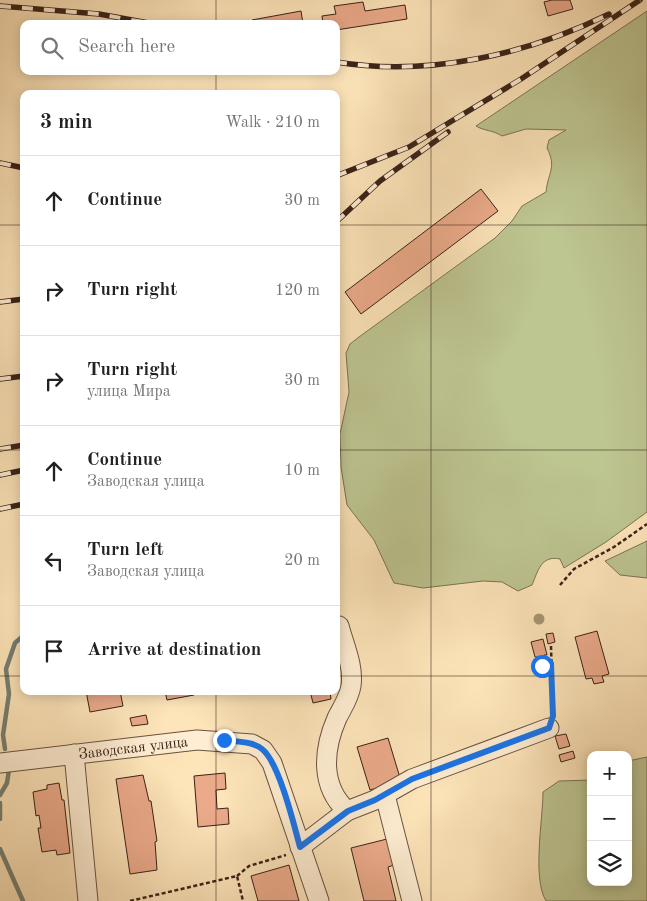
<!DOCTYPE html>
<html lang="en">
<head>
<meta charset="utf-8">
<style>
	:root { --surface:#fff; --page:#f2f2f2; --text:#222; --muted:#767676; --line:#e0e0e0 }
	body { margin:0; font-family:"Old Standard TT",serif; background:var(--page); color:var(--text) }
	.controls { position:absolute; right:15px; bottom:15px; display:grid; overflow:hidden; border-radius:10px; box-shadow:0 2px 12px #0003 }
	.controls button { width:45px; height:45px; display:grid; place-items:center; padding:0; border:0; border-bottom:1px solid var(--line); background:var(--surface); color:var(--text); font:25px sans-serif }
	.stop { position:absolute; width:15px; height:15px; margin:-11px; border:4px solid #1a73e8; border-radius:50%; background:#fff }
	.stop.end { background:#1a73e8; border-color:#fff; box-shadow:0 1px 5px #0008 }
	.list { margin:0; padding:0; list-style:none }
	h2 { display:flex; justify-content:space-between; align-items:center; height:65px; margin:0; padding:0 20px; font-size:21px }
	h2 small { font-size:16px; font-weight:400; color:var(--muted) }
	.list li { display:grid; grid-template-columns:32px 1fr auto; gap:15px; align-items:center; box-sizing:border-box; height:90px; padding:0 20px; border-top:1px solid var(--line) }
	.list b { display:block; font-size:19px; white-space:nowrap }
	.list p { margin:0; font-size:16px; white-space:nowrap; color:var(--muted) }
	.list em { font-size:16px; font-style:normal; color:var(--muted) }
	.icon { flex:none; width:28px; height:28px; fill:none; stroke:currentColor; stroke-width:2; stroke-linecap:round; stroke-linejoin:round }
	.map { position:relative; flex:none; width:647px; height:901px; overflow:hidden }
	.search { position:absolute; background:var(--surface); box-shadow:0 2px 12px #0003; left:20px; top:20px; width:320px; height:55px; display:flex; align-items:center; gap:12px; box-sizing:border-box; padding:0 18px; border-radius:10px; color:var(--muted); font-size:19px }
	.panel { position:absolute; background:var(--surface); box-shadow:0 2px 12px #0003; left:20px; top:90px; width:320px; height:605px; border-radius:10px }
	.map>svg:first-child { display:block }
	.green { fill:#bdc591; stroke:#7b7354 }
	.lines { fill:none; stroke-linecap:round; stroke-linejoin:round }
	.stream { stroke:#768073; stroke-width:4.5 }
	.building { fill:#ebaa8a; stroke:#392118 }
	.minor-casing { stroke:#6a5240; stroke-width:21 }
	.path { stroke:#392118; stroke-width:2.5; stroke-dasharray:4 2.5; stroke-linecap:butt }
	.minor { stroke:#feedd2; stroke-width:19 }
	.rail-casing { stroke:#392118; stroke-width:5.5 }
	.rail { stroke:#feedd2; stroke-width:4; stroke-dasharray:11; stroke-linecap:butt }
	.tree { fill:#a79474 }
	.route { stroke:#1a73e8; stroke-width:6 }
	.grid { fill:none; stroke:#392118; stroke-width:1; stroke-opacity:0.55 }
	.labels { text-anchor:middle; stroke-width:5; stroke-linejoin:round; paint-order:stroke }
	.street-label { font-size:15px; fill:#392118; stroke:#feedd2 }
</style>
</head>
<body>
<div class="map">
<svg width="647" height="901" viewBox="0 0 647 901">
	<rect width="100%" height="100%" fill="#fde4b9"/>
	<filter id="stains"><feTurbulence type="fractalNoise" baseFrequency=".004" numOctaves="4"/><feColorMatrix values="0 0 0 0 .2 0 0 0 0 .09 0 0 0 0 .02 0 0 0 .5 -.17"/></filter>
	<radialGradient id="worn" r=".72"><stop offset=".6" stop-color="#630" stop-opacity="0"/><stop offset="1" stop-color="#630" stop-opacity=".3"/></radialGradient>
	<!-- green -->
	<path class="green" d="M647 11V512L606 542 564 568 560 559C541 555 538 571 532 585L518 591 502 582 483 581 423 588 394 583 374 540 347 505 341 467 340 434 349 392 346 353 350 344 359 337 495 238 512 221 522 206 546 192C548 172 557 168 547 148L549 140 566 130 526 129 502 136C493 130 484 131 476 126Z
		M647 541V578L620 575 605 561Z
		M647 757V901H546C532 878 543 819 543 792L559 781 591 780V882H628V761Z"/>
	<g class="lines">
		<!-- stream -->
		<path class="stream" d="M5 749 3 735 9 694 6 669 15 643 24 635
			M0 795 7 783 9 770
			M0 803V819
			M0 849 23 901"/>
	</g>
	<!-- building -->
	<path class="building" d="M552 0H570L573 9 548 16 544 2Z
		M363 2 365 11 405 5 407 19 336 30V24H323L322 16 336 14 334 6Z
		M301 11 303 24H252V20Z
		M481 189 498 211 361 314 345 292Z
		M597 631 609 674 602 676 604 682 594 684 592 678 586 679 575 637Z
		M553 633 555 642 548 644 546 634Z
		M543 639 547 655H544L545 659 538 661 537 657H535L531 642Z
		M86 691H120L123 706 90 712Z
		M165 691H193L194 695 167 700Z
		M310 691H330L331 699 313 703Z
		M146 715 148 724 132 726 130 718Z
		M566 734 570 746 559 749 555 736Z
		M388 738 401 781 370 790 357 747Z
		M573 751 575 758 561 762 559 755Z
		M225 773 226 789 216 790 217 809 228 808 229 824 198 827 194 776Z
		M143 775 149 801H151L157 841 155 842 157 870 130 874 116 779Z
		M59 783 62 800H64L70 853 57 855 56 850 42 852 38 828H41L39 815 36 816 33 792 47 789V785Z
		M391 838 397 864 388 867 396 901H364L351 848Z
		M289 865 299 901H258L251 876Z"/>
	<g class="lines">
		<!-- minor casing -->
		<g class="minor-casing">
			<g id="minor">
				<path d="M339 626C344 645 354 666 351 686 349 698 342 708 337 718 323 750 320 786 347 811"/>
				<path d="M74 754 88 901"/>
				<path id="s1" d="M0 763 197 740 252 744 263 750 272 763 319 901"/>
				<path d="M385 795 412 901"/>
				<path d="M300 847 347 811 375 800 412 779 549 728"/>
			</g>
		</g>
		<!-- path -->
		<path class="path" d="M560 585 574 569 614 547 647 524
			M551 646 553 712
			M542 666 551 664
			M237 876 249 866 286 855
			M130 901 237 876 243 901"/>
		<!-- minor -->
		<use href="#minor" class="minor"/>
		<!-- rail casing -->
		<g class="rail-casing">
			<path id="rail" d="M0 6 99 14 154 24
				M336 62C428 77 526 55 609 14
				M0 163 24 168
				M336 176 409 147 521 79 640 0
				M336 222 380 181 448 132
				M0 302 24 299
				M0 379 24 376
				M0 449 24 445
				M0 475 24 470
				M0 509 24 504"/>
		</g>
		<!-- rail -->
		<use href="#rail" class="rail"/>
	</g>
	<!-- trees -->
	<circle class="tree" cx="539" cy="619" r="5.5"/>
	<g class="lines">
		<!-- route -->
		<path class="route" d="M224 740C237 742 252 741 262 749 279 762 294 825 300 847L348 811 375 800 412 779 549 728 553 716 551 664 542 666"/>
	</g>
	<!-- grid -->
	<path class="grid" d="M216 0V24M431 0V901M216 71V94M0 225H24M336 225H647M0 450H24M336 450H647M0 676H24M336 676H647M216 691V901"/>
	<g class="labels">
		<!-- street labels -->
		<g class="street-label">
			<text dy="5" stroke="none"><textPath href="#s1" startOffset="134">Заводская улица</textPath></text>
		</g>
	</g>
	<rect width="100%" height="100%" filter="url(#stains)"/>
	<rect width="100%" height="100%" fill="url(#worn)"/>
</svg>
<div class="controls">
<button>+</button>
<button>−</button>
<button><svg class="icon" aria-label="layers" viewBox="0 0 24 24"><path d="M12 4l9 5-9 5-9-5zM3 14l9 5 9-5"/></svg></button>
</div>
<div class="stop" style="left:542px;top:666px"></div>
<div class="stop end" style="left:224px;top:740px"></div>
<div class="search"><svg class="icon" aria-label="search" viewBox="0 0 24 24"><circle cx="10" cy="10" r="6"/><path d="M15 15l6 6"/></svg>Search here</div>
<section class="panel">
<h2>3 min<small>Walk · 210 m</small></h2>
<ul class="list">
<li><svg class="icon" aria-label="ahead" viewBox="0 0 24 24"><path d="M12 20V5M6 11l6-6 6 6"/></svg><div><b>Continue</b></div><em>30 m</em></li>
<li><svg class="icon" aria-label="right" viewBox="0 0 24 24"><path d="M7 20v-9h11M14 6l5 5-5 5"/></svg><div><b>Turn right</b></div><em>120 m</em></li>
<li><svg class="icon" aria-label="right" viewBox="0 0 24 24"><path d="M7 20v-9h11M14 6l5 5-5 5"/></svg><div><b>Turn right</b><p>улица Мира</p></div><em>30 m</em></li>
<li><svg class="icon" aria-label="ahead" viewBox="0 0 24 24"><path d="M12 20V5M6 11l6-6 6 6"/></svg><div><b>Continue</b><p>Заводская улица</p></div><em>10 m</em></li>
<li><svg class="icon" aria-label="left" viewBox="0 0 24 24"><path d="M17 20v-9H6M10 6l-5 5 5 5"/></svg><div><b>Turn left</b><p>Заводская улица</p></div><em>20 m</em></li>
<li><svg class="icon" aria-label="arrive" viewBox="0 0 24 24"><path d="M6 21V4h12l-3 4 3 4H6"/></svg><div><b>Arrive at destination</b></div></li>
</ul>
</section>
</div>
</body>
</html>
